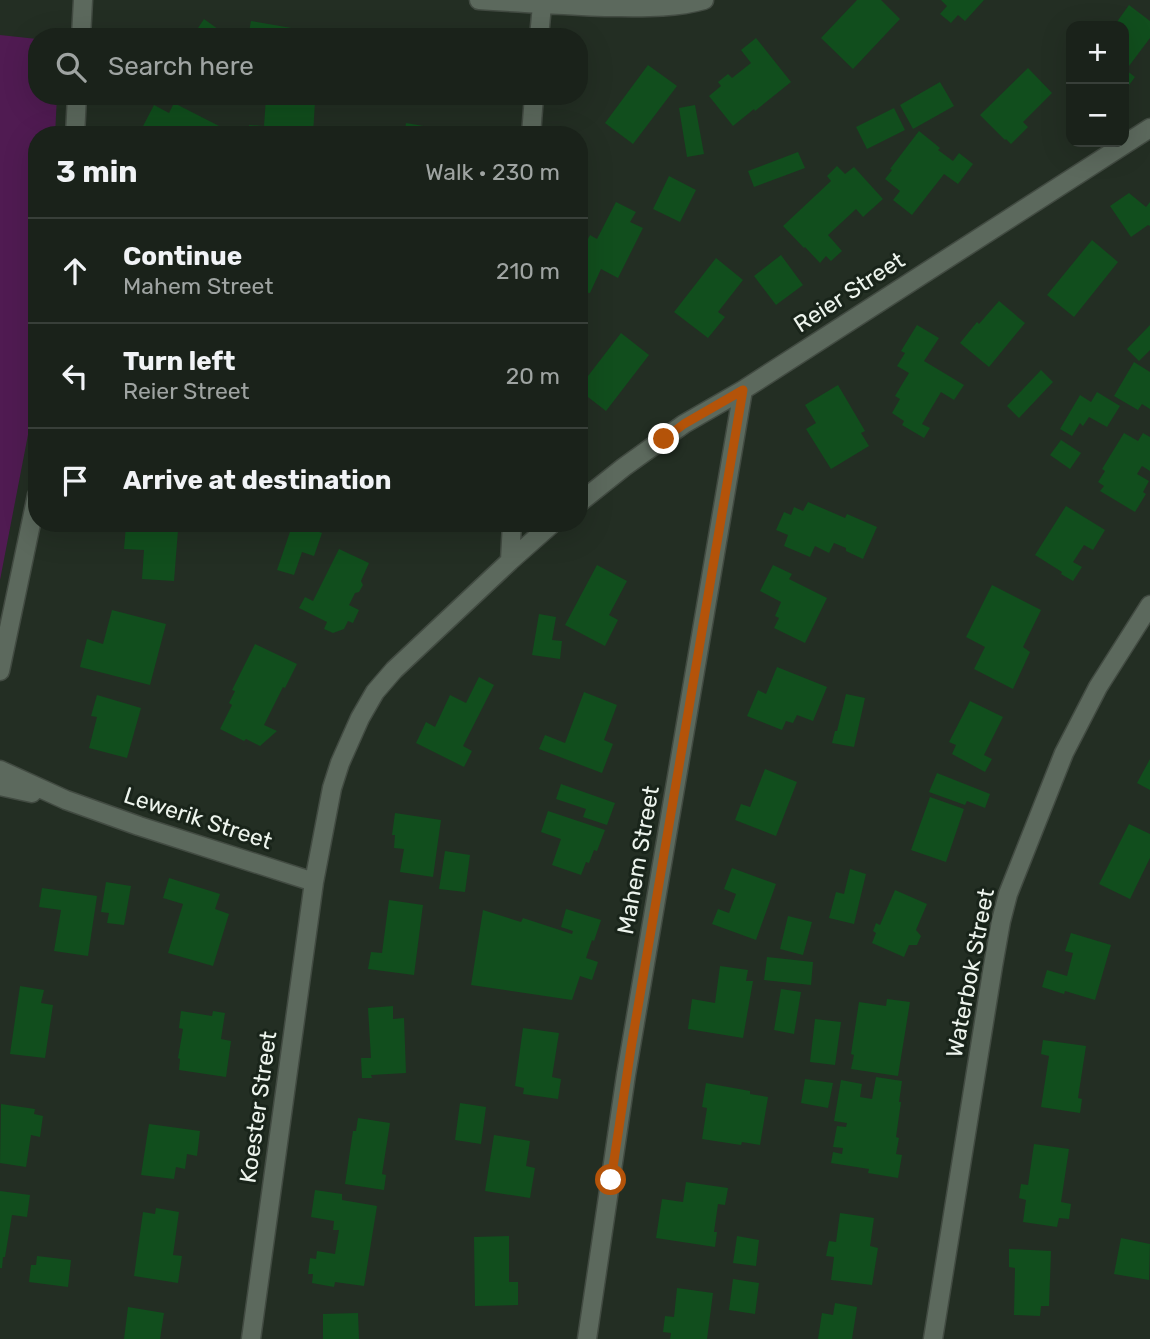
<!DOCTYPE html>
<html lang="en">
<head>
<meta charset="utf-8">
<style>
	:root { --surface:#1a221a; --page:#272f27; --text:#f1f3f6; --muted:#9fa4a2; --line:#383f39 }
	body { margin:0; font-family:Rubik,sans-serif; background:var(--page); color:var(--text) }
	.controls { position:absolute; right:21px; top:21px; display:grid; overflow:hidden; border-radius:14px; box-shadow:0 7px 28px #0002 }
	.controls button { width:63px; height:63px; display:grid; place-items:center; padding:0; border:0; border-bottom:2px solid var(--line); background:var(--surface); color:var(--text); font:35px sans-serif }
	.stop { position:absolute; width:21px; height:21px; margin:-16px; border:5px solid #b45309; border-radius:50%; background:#fff }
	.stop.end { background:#b45309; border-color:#fff; box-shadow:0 2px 7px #0008 }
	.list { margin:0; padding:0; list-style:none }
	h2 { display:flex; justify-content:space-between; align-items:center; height:91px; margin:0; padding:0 28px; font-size:30px }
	h2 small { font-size:23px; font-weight:400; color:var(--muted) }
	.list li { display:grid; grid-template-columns:46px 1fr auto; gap:21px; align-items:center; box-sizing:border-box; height:105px; padding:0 28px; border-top:2px solid var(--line) }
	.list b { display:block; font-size:26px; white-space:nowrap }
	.list p { margin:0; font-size:23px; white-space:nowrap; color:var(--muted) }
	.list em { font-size:23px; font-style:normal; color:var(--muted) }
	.icon { flex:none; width:38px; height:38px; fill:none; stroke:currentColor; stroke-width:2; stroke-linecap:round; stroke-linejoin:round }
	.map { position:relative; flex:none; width:1150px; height:1339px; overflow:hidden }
	.search { position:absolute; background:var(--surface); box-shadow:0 7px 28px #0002; left:28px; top:28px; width:560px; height:77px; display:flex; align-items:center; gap:18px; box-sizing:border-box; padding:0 24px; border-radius:28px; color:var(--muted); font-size:26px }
	.panel { position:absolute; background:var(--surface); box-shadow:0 7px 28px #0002; left:28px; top:126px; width:560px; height:406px; border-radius:28px }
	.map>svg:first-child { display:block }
	.green { fill:#501b52 }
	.building { fill:#114e1d }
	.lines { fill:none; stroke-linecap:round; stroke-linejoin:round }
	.minor-casing { stroke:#424b42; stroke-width:21 }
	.minor { stroke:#5c695d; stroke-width:18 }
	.route { stroke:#b45309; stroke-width:9 }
	.labels { text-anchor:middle; stroke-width:6; stroke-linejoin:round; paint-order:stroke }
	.street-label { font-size:23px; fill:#edf4ed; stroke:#19241a }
</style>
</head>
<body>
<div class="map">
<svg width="1150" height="1339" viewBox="0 0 1150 1339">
	<rect width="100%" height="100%" fill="#232e23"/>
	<!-- green -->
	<path class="green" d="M0 35 37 39V96H57L55 135H37V388L0 580Z"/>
	<!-- building -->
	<path class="building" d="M857 0H881L900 19 853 69 821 38Z
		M941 0H984L965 21 958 15 951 23 940 14 947 6Z
		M1129 5 1150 21V38L1126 70 1135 77 1124 92V26H1114Z
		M204 19 229 37H192Z
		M251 21 303 30 302 37H248Z
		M333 32 363 35V37H332Z
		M756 38 791 82 755 111 754 109 733 126 709 96 721 86 718 82 728 74 732 78 751 63 741 50Z
		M648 65 677 86 633 144 605 123Z
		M1028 68 1052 93 1023 122 1028 127 1011 144 1006 139 1005 140 980 115Z
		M940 82 954 106 913 129 900 105Z
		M266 98 315 101 313 135H249V125L264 126Z
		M174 103 223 128 220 135H149L141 130 154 105 169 113Z
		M695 105 704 154 687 157 679 108Z
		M894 108 905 130 867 149 856 127Z
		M406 123 459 132 458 135H404Z
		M919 131 940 148 938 150 953 161 959 153 973 164 958 184 944 174 912 215 893 200 900 191 885 179 892 170 890 169Z
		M798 152 805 168 754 187 748 171Z
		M837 166 845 174 854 167 883 199 863 217 856 209 828 235 842 251 831 261 826 256 820 263 805 247 804 248 783 226 831 181 827 176Z
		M669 176 696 190 680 222 653 209Z
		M1129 193 1146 207 1150 202V226L1148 225 1131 237 1110 206Z
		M616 202 636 212 630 222 643 228 618 278 601 269 590 293 579 292V256L590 235 597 239Z
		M1092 240 1118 262 1074 317 1047 295Z
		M781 255 803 285 776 305 754 276Z
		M716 258 743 280 718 312 725 317 708 338 674 312Z
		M999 301 1025 323 989 367 960 343 977 322 979 324Z
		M917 325 939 338 924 361 964 385 954 400 941 392 922 424 930 428 924 438 902 425 904 421 892 413 900 399 895 396 909 373 897 366 905 353 901 351Z
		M1150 325V350L1139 361 1127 349Z
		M621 333 649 355 606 411 579 390V369L588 376Z
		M1134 362 1150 372V409L1142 404 1138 410 1114 396Z
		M1041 370 1053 382 1019 418 1007 406Z
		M838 385 865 431 861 433 869 446 831 469 806 429 816 423 805 405Z
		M1097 392 1120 406 1107 427 1089 417 1083 426 1080 423 1072 436 1060 429 1080 395 1091 402Z
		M1124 433 1138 441 1143 433 1150 437V471L1142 466 1137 474 1149 481 1143 492 1146 494 1135 512 1100 491 1104 486 1098 482 1105 471 1102 469Z
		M1061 440 1081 453 1070 469 1050 455Z
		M808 502 845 518 847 514 877 527 863 559 846 551V548L834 543 829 553 815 546 810 557 784 546 788 535 776 530 784 512 791 515 794 507 803 511Z
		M1066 506 1105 530 1093 550 1084 545 1073 562 1082 567 1073 581 1061 574 1062 572 1035 555Z
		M293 523 322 533 314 556 302 552 294 575 277 570Z
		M371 523H400L397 532Z
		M126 526 178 530 174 581 142 579 144 550 124 549Z
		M339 549 369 563 361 581 363 585 359 592 355 593 349 605 359 610 353 623 348 621 344 629 333 633 324 629 327 622 299 608 305 597 313 601Z
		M597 565 627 581 609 615 618 620 605 646 565 625Z
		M773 565 792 574 789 579 827 598 805 643 774 628 779 618 775 616 781 602 760 591Z
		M992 585 1041 610 1023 647 1030 652 1013 689 974 669 985 647 966 637Z
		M112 610 166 624 150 685 80 667 87 639 103 644Z
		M539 614 556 617 552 640 562 641 560 659 532 655Z
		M255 644 297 664 285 688 283 687 264 725 277 731 260 746 246 739 244 741 220 729 232 705 229 703 235 691 232 690Z
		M777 667 827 687 813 721 797 715 793 723 786 721 782 730 747 716 758 690 766 694Z
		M479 677 494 685 463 746 472 751 464 767 416 743 426 722 435 727 450 695 466 703Z
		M584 692 617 705 604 740 613 744 602 773 539 749 545 735 565 743Z
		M846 694 865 698 854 747 832 743 835 731H837Z
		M97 695 141 708 127 758 89 748 97 717 91 716Z
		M970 701 1003 717 984 755 992 759 985 772 952 754 956 745 949 742Z
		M1150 759V790L1137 783Z
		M765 769 797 782 776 836 735 820 741 804 750 807Z
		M937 773 990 794 985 808 967 801 965 805 929 792Z
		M561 784 615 803 607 825 583 817 586 809 556 799Z
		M930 797 964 809 946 862 911 850Z
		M548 811 605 830 597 851 594 850 589 863 586 862 581 875 552 865 561 839 541 832Z
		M395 813 441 820 433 877 400 872 404 849 394 848 395 835H392Z
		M1129 824 1150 834V858L1130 899 1099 884Z
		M445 851 470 855 465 892 439 889Z
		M732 868 776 884 756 940 712 924 718 909 729 913 736 894 724 889Z
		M850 869 866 874 854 924 829 918 836 892 844 894Z
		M169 878 220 894 215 909 229 914 213 966 168 953 183 904 163 898Z
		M106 882 131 886 124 925 107 923 109 913 101 912Z
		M42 888 97 896 88 956 54 951 61 910 39 907Z
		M895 890 927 904 916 930 921 936 917 945H909L904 957 872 943 876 933 873 931 876 923 880 925Z
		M389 900 423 905 414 975 368 969 371 952 382 953Z
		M566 909 601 920 594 941 592 940 586 958 598 962 592 980 580 976 572 1000 471 985 483 910 521 922 523 918 572 934 573 931 561 927Z
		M788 916 812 922 803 955 780 949Z
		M1071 933 1111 945 1095 1000 1065 991 1064 994 1042 987 1047 970 1067 976 1073 953 1065 951Z
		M767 957 813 962 811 985 764 980Z
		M720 966 748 970 746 981H753L743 1038 688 1029 692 999 715 1003Z
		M20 986 44 990 41 1003 53 1005 45 1058 10 1054Z
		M781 989 801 992 794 1034 774 1030Z
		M887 999 910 1002 898 1076 851 1069 854 1055 851 1054 859 1002 886 1006Z
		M393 1006V1019L404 1018 406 1073 371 1075 372 1078H362L361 1058H371L368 1008Z
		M181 1011 212 1016 213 1011 225 1013 221 1039 231 1041 226 1077 179 1070 180 1059 178 1058 183 1029 179 1028Z
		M815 1019 841 1022 835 1065 810 1062Z
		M523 1028 559 1033 552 1077 561 1079 558 1099 523 1094 524 1088 515 1086Z
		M1043 1040 1086 1046 1078 1098 1082 1099 1080 1113 1041 1107 1049 1056 1041 1054Z
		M876 1077 902 1081 899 1102H901L896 1137 899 1138 896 1154 902 1155 898 1178 868 1173 869 1169 831 1163 833 1152 842 1154 843 1148 833 1147 837 1126 846 1127 847 1123 834 1121 841 1080 862 1084 860 1097 872 1099Z
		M805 1079 833 1083 828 1108 801 1103Z
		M706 1083 750 1091V1094L768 1097 760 1145 742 1142 741 1145 702 1139 707 1108 702 1107Z
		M460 1103 486 1107 481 1144 455 1140Z
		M1 1104 35 1109 34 1114 43 1116 40 1137 31 1135 26 1167 0 1163Z
		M358 1118 390 1123 382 1174 386 1175 384 1190 345 1184 353 1131H356Z
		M149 1124 200 1131 197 1156 187 1154 185 1169 176 1167 174 1179 141 1175Z
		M494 1135 530 1141 526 1166 535 1168 530 1198 485 1191Z
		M1034 1144 1069 1149 1061 1202 1071 1204 1069 1219 1059 1218 1057 1227 1023 1222 1026 1200 1019 1198 1021 1184 1028 1185Z
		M686 1182 728 1188 725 1205 718 1204 714 1232H717L715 1247 656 1238 662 1199 683 1202Z
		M315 1190 342 1194V1200L377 1206 364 1286 335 1282 334 1287 312 1283 313 1274H308L310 1258 316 1259 317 1251 335 1254 339 1230H333L334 1221 311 1217Z
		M0 1191 30 1195 27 1217 12 1215 5 1257H3L2 1268H0Z
		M156 1208 179 1212 173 1255 182 1256 178 1283 134 1276 143 1212 155 1214Z
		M840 1213 874 1218 870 1246 878 1248 872 1285 831 1280 834 1257 826 1256 829 1241 836 1242Z
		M509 1236V1282H518V1305L475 1306 474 1237Z
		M737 1236 759 1240 756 1266 733 1263Z
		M1121 1238 1150 1244 1149 1280 1114 1274Z
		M1009 1249 1051 1251 1049 1306H1041L1040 1316 1014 1315 1015 1268 1009 1267Z
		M37 1256 71 1260 68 1287 29 1282 31 1265H36Z
		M733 1279 759 1283 755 1314 729 1310Z
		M677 1288 713 1293 707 1339H670L671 1333 663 1332 665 1316 674 1317Z
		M835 1303 857 1307 852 1339H818L822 1313 833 1315Z
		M128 1307 164 1313 160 1339H124Z
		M358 1313 359 1339H323V1314Z"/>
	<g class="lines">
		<!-- minor casing -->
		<g class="minor-casing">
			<path id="minor" d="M479 0C521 3 563 5 605 7 638 7 672 9 704 0
				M81 37 83 0
				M539 37 542 5
				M75 135 77 96
				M531 135 534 96
				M579 503 624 467 684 424 743 390 1150 128
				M510 561 512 523
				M0 671 37 495
				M0 770 66 800 139 826 314 882
				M0 786 32 793
				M251 1339 314 882 332 788 340 763 360 718 375 692 394 670 510 561 553 523
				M587 1339 626 1075 743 390
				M933 1339 993 966 1001 921 1008 894 1064 753 1098 687 1150 605"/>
		</g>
		<!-- minor -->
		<use href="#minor" class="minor"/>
	</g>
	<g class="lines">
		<!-- route -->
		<path class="route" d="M611 1180 631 1048 743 390 684 424 664 439"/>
	</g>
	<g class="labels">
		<!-- street labels -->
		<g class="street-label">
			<text transform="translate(849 292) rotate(-33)" y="8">Reier Street</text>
			<text transform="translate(198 818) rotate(18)" y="8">Lewerik Street</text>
			<text transform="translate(638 860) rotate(-80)" y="8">Mahem Street</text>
			<text transform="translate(970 973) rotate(-79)" y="8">Waterbok Street</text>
			<text transform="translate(258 1107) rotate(-82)" y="8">Koester Street</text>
		</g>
	</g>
</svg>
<div class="controls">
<button>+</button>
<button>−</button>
</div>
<div class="stop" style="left:611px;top:1180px"></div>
<div class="stop end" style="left:664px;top:439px"></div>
<div class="search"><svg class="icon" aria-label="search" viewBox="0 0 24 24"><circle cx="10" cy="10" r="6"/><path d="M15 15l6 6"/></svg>Search here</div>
<section class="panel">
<h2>3 min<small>Walk · 230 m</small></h2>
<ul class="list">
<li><svg class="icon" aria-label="ahead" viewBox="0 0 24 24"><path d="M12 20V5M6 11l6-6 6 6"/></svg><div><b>Continue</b><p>Mahem Street</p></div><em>210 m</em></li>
<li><svg class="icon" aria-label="left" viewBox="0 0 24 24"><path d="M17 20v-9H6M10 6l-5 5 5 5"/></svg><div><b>Turn left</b><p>Reier Street</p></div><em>20 m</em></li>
<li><svg class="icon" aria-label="arrive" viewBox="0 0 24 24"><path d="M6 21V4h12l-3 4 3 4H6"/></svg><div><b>Arrive at destination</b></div></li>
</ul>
</section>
</div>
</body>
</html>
